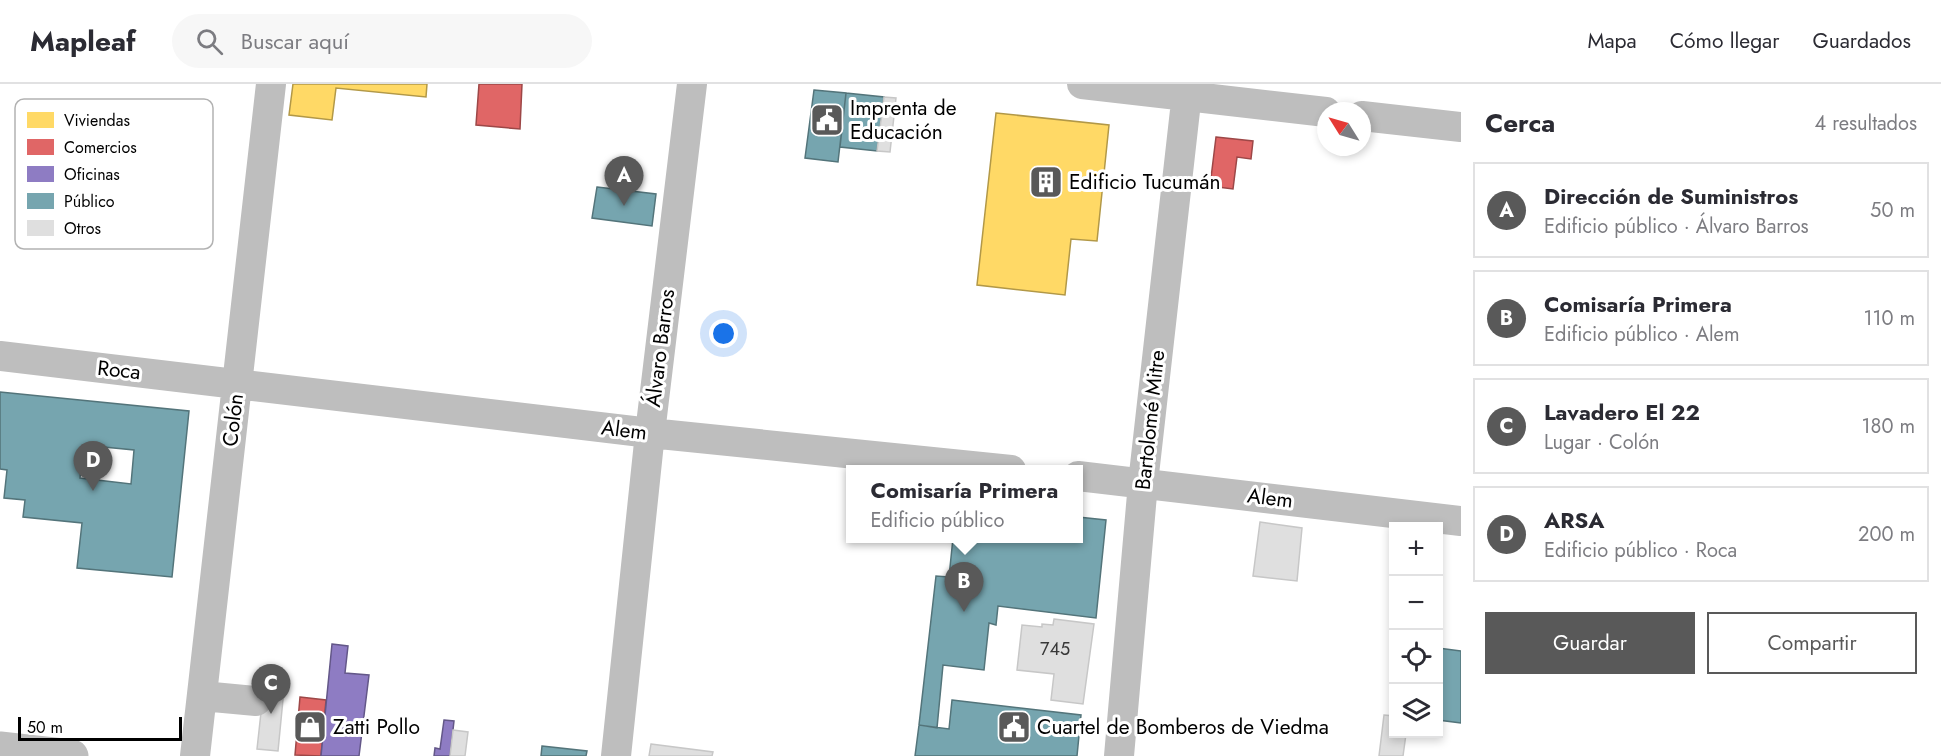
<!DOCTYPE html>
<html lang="es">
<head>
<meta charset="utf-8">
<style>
	:root { --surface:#fff; --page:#f7f7f7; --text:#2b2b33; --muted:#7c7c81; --line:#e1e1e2; --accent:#595959 }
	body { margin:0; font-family:Jost,sans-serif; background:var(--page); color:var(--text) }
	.controls { position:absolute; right:18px; bottom:18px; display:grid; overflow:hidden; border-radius:0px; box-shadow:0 3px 9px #0003 }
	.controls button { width:54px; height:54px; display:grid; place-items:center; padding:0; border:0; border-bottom:2px solid var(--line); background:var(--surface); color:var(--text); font:30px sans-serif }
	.compass { position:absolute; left:1317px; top:18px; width:54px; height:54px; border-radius:50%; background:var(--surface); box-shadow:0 3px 9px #0003; rotate:307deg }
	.scale { position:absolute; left:18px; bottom:15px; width:164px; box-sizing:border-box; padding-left:6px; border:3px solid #000; border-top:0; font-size:16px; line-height:21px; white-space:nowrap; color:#000; -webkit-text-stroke:4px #fff; paint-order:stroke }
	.you { position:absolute; left:724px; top:250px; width:21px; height:21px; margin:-15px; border:4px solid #fff; border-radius:50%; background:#1a73e8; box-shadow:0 0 0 9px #1a73e833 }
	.badge { display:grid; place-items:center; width:39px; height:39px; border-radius:50%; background:var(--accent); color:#fff; font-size:20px; font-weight:700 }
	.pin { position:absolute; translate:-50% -50px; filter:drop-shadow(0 2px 3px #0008) }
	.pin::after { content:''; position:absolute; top:32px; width:21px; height:18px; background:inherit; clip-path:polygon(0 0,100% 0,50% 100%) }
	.popup { position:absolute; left:846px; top:381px; width:237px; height:78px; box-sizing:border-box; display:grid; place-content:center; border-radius:0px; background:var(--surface); filter:drop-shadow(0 2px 4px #0005); font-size:20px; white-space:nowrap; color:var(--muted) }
	.popup b { font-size:22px; color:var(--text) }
	.popup::after { content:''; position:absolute; left:50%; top:100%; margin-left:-12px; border:12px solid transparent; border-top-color:var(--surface) }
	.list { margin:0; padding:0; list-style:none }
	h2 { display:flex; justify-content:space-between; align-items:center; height:78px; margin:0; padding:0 24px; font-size:26px }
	h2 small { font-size:20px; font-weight:400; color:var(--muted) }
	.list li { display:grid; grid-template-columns:39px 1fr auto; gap:18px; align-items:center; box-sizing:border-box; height:96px; margin:0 12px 12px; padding:0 12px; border:2px solid var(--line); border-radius:0px }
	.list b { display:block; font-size:22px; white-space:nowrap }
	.list p { margin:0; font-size:20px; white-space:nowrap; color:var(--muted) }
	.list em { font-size:20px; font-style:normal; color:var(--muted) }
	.actions { display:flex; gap:12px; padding:18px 24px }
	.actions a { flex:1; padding:14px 0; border:2px solid var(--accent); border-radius:0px; text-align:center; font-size:21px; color:var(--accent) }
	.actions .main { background:var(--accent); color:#fff }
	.icon { flex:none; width:33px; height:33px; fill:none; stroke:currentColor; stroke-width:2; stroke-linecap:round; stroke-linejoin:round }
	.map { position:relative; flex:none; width:1461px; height:672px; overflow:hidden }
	header { display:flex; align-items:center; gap:36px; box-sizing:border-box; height:84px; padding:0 30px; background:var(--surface); border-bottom:2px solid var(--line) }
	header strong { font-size:28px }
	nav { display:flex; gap:33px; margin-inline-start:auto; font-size:21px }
	.search { width:420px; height:54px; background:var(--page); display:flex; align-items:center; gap:15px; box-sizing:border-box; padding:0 21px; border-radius:33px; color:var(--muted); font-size:22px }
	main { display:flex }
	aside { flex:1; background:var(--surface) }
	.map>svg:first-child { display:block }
	.homes { fill:#ffd966; stroke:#b29847; stroke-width:1.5 }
	.shops { fill:#e06666; stroke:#9d4747; stroke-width:1.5 }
	.offices { fill:#8e7cc3; stroke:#635788; stroke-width:1.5 }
	.public { fill:#76a5af; stroke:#53747a; stroke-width:1.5; fill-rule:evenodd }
	.building { fill:#dfdfdf; stroke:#c7c7c7; stroke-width:1.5 }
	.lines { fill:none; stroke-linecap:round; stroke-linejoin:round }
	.minor { stroke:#bebebe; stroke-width:30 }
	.major { stroke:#bebebe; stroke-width:33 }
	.labels { text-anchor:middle; stroke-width:6; stroke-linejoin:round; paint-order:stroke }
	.number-label { font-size:18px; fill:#383838 }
	.poi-label { font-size:21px; fill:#000; stroke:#fff; text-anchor:start }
	.street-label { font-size:21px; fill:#000; stroke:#fff }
	.key { fill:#fff; stroke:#b2b2b2; stroke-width:1.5 }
	.key-label { font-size:16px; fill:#000 }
</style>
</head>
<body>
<header>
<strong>Mapleaf</strong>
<div class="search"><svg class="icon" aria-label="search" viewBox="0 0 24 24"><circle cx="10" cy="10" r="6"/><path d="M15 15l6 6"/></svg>Buscar aquí</div>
<nav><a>Mapa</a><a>Cómo llegar</a><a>Guardados</a></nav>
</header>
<main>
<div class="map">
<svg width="1461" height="672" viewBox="0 0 1461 672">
	<rect width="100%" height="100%" fill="#fff"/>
	<!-- homes -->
	<path class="homes" d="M293 0H427L426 13 336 4 332 36 289 31Z
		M996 29 1109 41 1097 157 1071 155 1065 211 977 201Z"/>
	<!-- shops -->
	<path class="shops" d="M479 0H522L520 45 476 41Z
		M1216 53 1253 57 1251 75 1237 73 1233 105 1210 102Z
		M300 613 326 616 321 672 295 671Z"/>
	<!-- offices -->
	<path class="offices" d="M332 560 348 562 345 589 369 591 359 672H321Z
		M444 636 454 637 450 672H434L435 664 440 665Z"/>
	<!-- public -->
	<path class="public" d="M814 6 846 9 838 78 805 74Z
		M846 9 884 13 877 67 840 63Z
		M597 103 656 110 652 142 592 134Z
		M0 308 189 327 172 493 77 484 82 439 23 433 25 416 4 414 7 386 0 385ZM83 361 134 366 131 400 80 394Z
		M1078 433 1106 436 1096 534 998 522 996 541 989 539 984 586 943 581 937 644 919 641 936 492 949 493 953 454H1078Z
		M1438 564 1461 567V639L1438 636Z
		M952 616 1081 631 1077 672H915L919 641 949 645Z
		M542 662 587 667 586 672H541Z"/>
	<!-- building -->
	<path class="building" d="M884 13 896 14 890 68 877 67Z
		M1260 438 1302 444 1297 497 1253 492Z
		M1054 535 1094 540 1083 620 1051 616 1054 590 1017 586 1022 541 1042 543V540L1053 541Z
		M265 592 285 595 278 667 257 665Z
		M1384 631 1394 632V650H1406L1403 672H1379Z
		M453 646 468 648 465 672H450Z
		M651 660 713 668 712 672H649Z"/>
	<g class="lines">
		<!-- minor -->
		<path class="minor" d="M1082 0 1326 28
			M1362 32 1461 43
			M0 272 650 349 1011 386
			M1078 392 1461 437
			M202 612 256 617
			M195 672 271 0
			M616 672 650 349 692 0
			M1119 672 1143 399 1188 0"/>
		<!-- major -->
		<path class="major" d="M0 664 72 672"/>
	</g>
	<!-- icons -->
	<defs>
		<g id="civic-square" transform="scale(1.725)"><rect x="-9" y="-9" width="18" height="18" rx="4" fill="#595959" stroke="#fff"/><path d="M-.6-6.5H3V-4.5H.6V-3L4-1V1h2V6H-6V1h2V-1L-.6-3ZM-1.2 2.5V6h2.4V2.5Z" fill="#fff"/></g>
		<g id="building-square" transform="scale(1.725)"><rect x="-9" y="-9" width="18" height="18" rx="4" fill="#595959" stroke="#fff"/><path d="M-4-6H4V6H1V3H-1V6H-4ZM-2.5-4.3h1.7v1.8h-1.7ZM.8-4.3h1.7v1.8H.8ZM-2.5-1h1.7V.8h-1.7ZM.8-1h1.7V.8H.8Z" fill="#fff"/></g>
		<g id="shop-square" transform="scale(1.725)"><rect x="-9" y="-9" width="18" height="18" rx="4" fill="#595959" stroke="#fff"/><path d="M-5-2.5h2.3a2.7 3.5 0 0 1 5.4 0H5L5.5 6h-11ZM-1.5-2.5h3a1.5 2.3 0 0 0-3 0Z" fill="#fff"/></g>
	</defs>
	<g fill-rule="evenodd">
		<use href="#civic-square" x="827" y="36"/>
		<use href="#building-square" x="1046" y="98"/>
		<use href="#shop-square" x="310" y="643"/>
		<use href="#civic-square" x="1014" y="643"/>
	</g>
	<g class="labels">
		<!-- number labels -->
		<g class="number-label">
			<text x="1055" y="571">745</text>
		</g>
		<!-- poi labels -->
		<g class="poi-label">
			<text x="850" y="31">Imprenta de<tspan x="850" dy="24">Educación</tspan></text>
			<text x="1069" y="105">Edificio Tucumán</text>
			<text x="333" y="650">Zatti Pollo</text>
			<text x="1037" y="650">Cuartel de Bomberos de Viedma</text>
		</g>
		<!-- street labels -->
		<g class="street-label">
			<text transform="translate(660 264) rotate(-83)" y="7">Álvaro Barros</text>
			<text transform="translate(119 286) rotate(6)" y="7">Roca</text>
			<text transform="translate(233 336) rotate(-83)" y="7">Colón</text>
			<text transform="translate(1150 336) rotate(-84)" y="7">Bartolomé Mitre</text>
			<text transform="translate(624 346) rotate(7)" y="7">Alem</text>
			<text transform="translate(1270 414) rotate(7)" y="7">Alem</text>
		</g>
	</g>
	<!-- legend -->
	<rect x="15" y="15" width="198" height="150" rx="9" class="key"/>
	<rect x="27" y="28" width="27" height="16" fill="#ffd966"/>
	<rect x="27" y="55" width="27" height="16" fill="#e06666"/>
	<rect x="27" y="82" width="27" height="16" fill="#8e7cc3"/>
	<rect x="27" y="109" width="27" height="16" fill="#76a5af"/>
	<rect x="27" y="136" width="27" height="16" fill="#dfdfdf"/>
	<g class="key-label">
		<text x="64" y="42">Viviendas</text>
		<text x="64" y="69">Comercios</text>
		<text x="64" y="96">Oficinas</text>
		<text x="64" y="123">Público</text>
		<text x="64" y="150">Otros</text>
	</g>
</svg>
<div class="controls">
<button>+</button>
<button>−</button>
<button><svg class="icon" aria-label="locate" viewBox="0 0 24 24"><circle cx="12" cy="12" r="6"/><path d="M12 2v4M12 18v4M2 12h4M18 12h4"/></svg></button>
<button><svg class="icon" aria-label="layers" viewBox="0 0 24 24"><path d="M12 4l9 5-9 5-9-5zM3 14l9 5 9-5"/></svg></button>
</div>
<svg class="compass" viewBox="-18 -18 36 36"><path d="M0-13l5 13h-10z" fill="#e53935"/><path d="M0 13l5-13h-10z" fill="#7c7c81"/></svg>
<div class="scale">50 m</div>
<div class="you"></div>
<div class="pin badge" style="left:624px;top:122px">A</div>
<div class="pin badge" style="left:964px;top:528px">B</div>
<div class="popup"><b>Comisaría Primera</b>Edificio público</div>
<div class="pin badge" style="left:271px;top:630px">C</div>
<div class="pin badge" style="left:93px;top:407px">D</div>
</div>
<aside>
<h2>Cerca<small>4 resultados</small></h2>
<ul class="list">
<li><span class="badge">A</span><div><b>Dirección de Suministros</b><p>Edificio público · Álvaro Barros</p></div><em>50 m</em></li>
<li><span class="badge">B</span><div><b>Comisaría Primera</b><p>Edificio público · Alem</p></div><em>110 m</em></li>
<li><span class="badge">C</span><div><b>Lavadero El 22</b><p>Lugar · Colón</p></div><em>180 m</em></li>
<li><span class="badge">D</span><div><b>ARSA</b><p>Edificio público · Roca</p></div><em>200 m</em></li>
</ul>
<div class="actions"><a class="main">Guardar</a><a>Compartir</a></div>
</aside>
</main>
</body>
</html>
